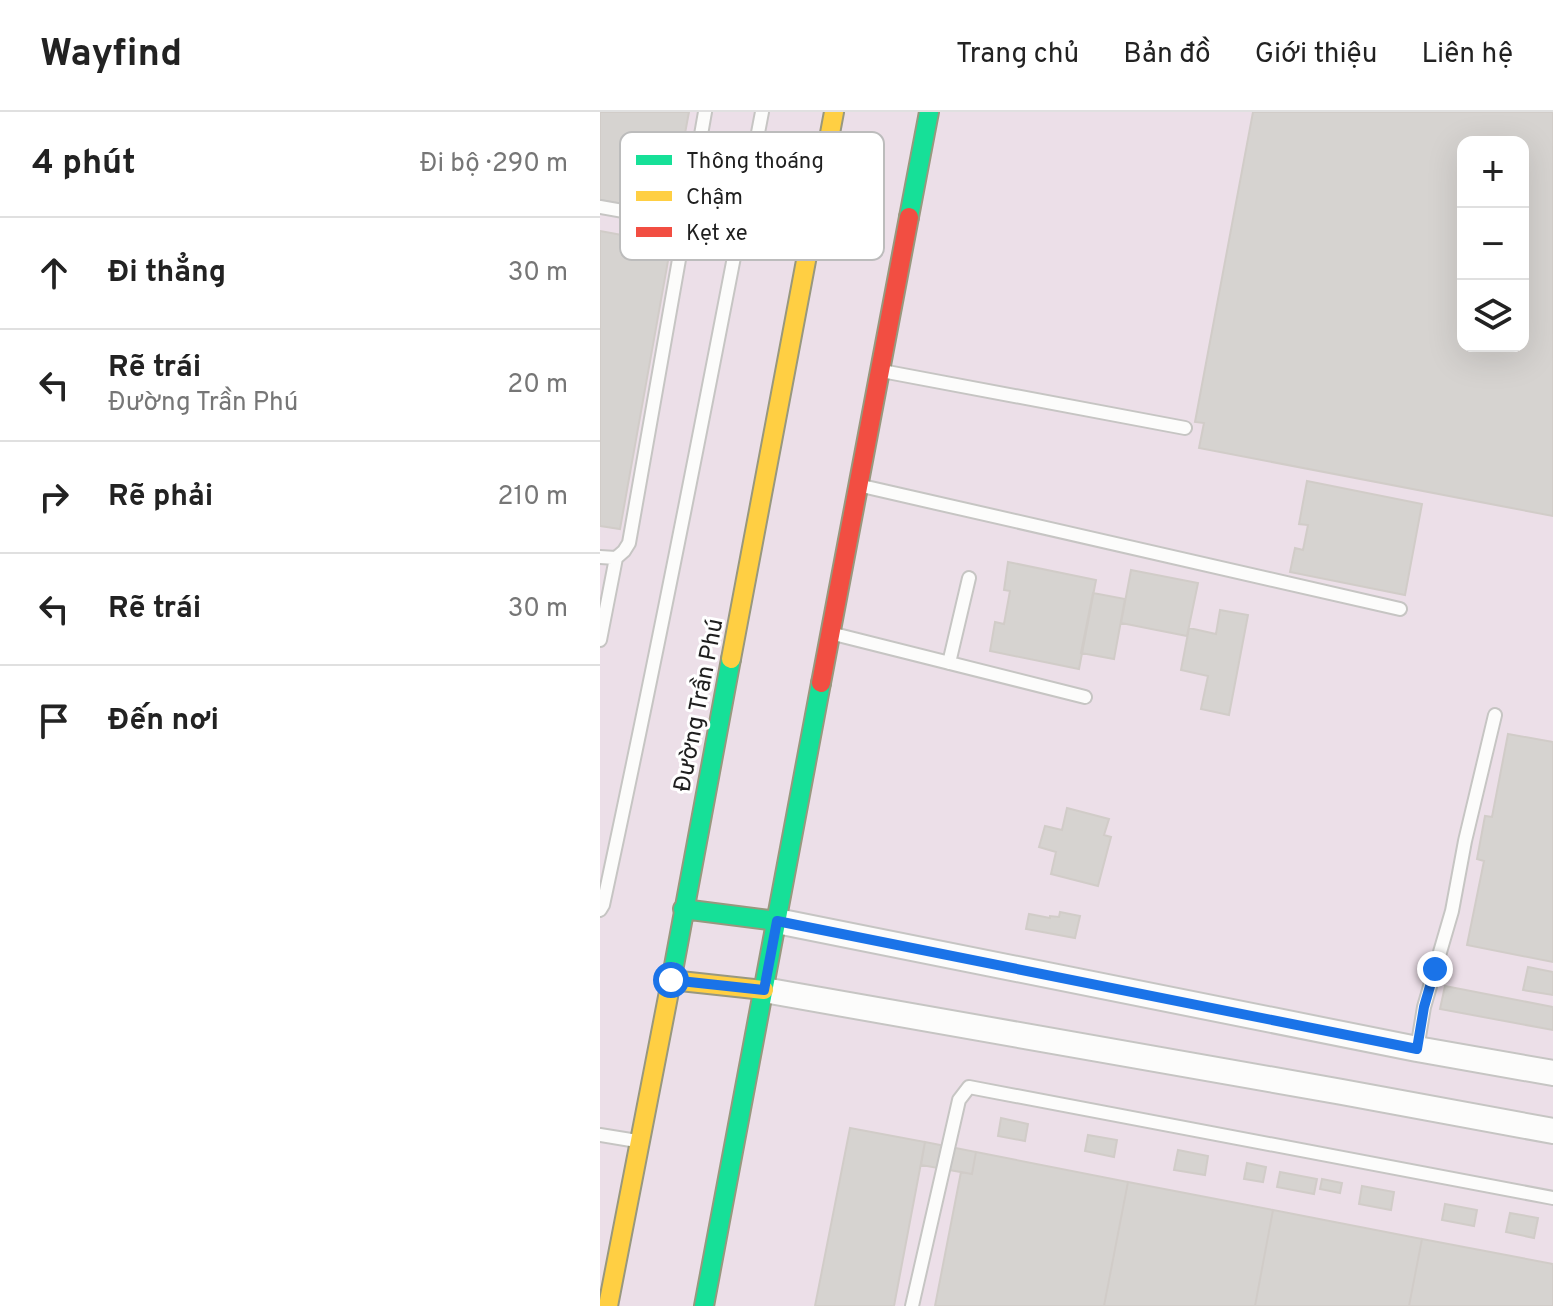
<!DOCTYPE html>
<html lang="vi">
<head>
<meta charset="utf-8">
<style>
	:root { --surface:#fff; --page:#f6f6f6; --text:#222; --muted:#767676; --line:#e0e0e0 }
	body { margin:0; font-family:Overpass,sans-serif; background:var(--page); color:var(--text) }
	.controls { position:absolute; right:24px; top:24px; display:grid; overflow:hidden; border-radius:16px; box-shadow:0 8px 32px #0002 }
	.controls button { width:72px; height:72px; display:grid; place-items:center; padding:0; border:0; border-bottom:2px solid var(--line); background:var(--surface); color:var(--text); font:40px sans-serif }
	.stop { position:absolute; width:24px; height:24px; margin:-18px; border:6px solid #1a73e8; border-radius:50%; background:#fff }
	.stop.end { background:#1a73e8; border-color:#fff; box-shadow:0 2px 8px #0008 }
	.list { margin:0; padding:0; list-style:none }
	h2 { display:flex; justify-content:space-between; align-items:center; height:104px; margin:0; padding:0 32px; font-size:34px }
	h2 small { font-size:26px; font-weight:400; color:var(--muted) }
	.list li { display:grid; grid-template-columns:52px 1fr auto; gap:24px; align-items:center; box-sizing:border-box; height:112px; padding:0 32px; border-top:2px solid var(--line) }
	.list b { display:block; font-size:30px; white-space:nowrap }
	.list p { margin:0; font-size:26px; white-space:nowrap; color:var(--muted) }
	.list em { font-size:26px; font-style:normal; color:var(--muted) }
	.icon { flex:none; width:44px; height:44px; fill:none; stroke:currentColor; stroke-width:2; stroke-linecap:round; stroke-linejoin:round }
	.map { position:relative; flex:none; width:953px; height:1194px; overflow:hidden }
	header { display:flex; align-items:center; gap:48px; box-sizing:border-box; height:112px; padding:0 40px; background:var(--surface); border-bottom:2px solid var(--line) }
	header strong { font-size:38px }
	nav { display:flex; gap:44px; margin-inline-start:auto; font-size:28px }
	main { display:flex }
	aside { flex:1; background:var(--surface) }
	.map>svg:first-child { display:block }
	.industrial { fill:#ecdfe8; fill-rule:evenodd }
	.building { fill:#d6d3d0; stroke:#d1ccc8; stroke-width:2; fill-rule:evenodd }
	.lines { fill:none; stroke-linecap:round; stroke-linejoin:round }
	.lane-casing { stroke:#c6c5c3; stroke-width:16 }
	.street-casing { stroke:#c6c5c3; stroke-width:28 }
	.fast-casing { stroke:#98987e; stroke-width:22 }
	.slow-casing { stroke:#98987e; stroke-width:22 }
	.jam-casing { stroke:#98987e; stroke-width:22 }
	.lane { stroke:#fcfcfb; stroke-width:12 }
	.street { stroke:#fcfcfb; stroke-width:24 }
	.fast { stroke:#16e098; stroke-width:18 }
	.slow { stroke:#ffcf43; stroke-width:18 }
	.jam { stroke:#f24e42; stroke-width:18 }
	.route { stroke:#1a73e8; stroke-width:10 }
	.labels { text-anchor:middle; stroke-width:6; stroke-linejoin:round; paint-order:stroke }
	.street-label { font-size:24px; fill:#1f1f1f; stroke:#fff }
	.key { fill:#fff; stroke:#bcbcbc; stroke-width:2 }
	.key-label { font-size:22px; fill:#1f1f1f }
</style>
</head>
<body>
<header>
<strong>Wayfind</strong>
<nav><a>Trang chủ</a><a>Bản đồ</a><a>Giới thiệu</a><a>Liên hệ</a></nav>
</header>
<main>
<aside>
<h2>4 phút<small>Đi bộ · 290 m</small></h2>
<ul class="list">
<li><svg class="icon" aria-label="ahead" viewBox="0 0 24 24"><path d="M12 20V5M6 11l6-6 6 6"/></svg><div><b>Đi thẳng</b></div><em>30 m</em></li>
<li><svg class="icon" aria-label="left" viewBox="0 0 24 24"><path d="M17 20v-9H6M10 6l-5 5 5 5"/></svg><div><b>Rẽ trái</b><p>Đường Trần Phú</p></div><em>20 m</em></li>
<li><svg class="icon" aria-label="right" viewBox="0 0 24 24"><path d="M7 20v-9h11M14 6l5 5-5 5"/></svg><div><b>Rẽ phải</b></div><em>210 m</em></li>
<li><svg class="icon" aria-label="left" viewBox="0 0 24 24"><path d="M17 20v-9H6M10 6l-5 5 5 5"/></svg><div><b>Rẽ trái</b></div><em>30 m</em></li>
<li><svg class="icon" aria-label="arrive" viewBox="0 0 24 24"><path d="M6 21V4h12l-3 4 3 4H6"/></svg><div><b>Đến nơi</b></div></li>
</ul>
</aside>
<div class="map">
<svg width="953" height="1194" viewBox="0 0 953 1194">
	<rect width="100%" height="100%" fill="#eeebe7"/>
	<!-- industrial -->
	<path class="industrial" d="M0 0H953V1194H0ZM863 30H923V234H863Z"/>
	<!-- building -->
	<path class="building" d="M0 0H89L70 101 0 88Z
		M653 0H953V404L599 336 604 311 595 310ZM863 30H923V234H863Z
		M0 119 71 132 20 417 0 414Z
		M707 369 822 392 805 483 690 460 695 436 703 438 708 413 699 412Z
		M408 450 496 468 479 557 390 539 395 510 404 512 410 479 404 478Z
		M531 458 598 471 587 524 521 511Z
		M493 481 525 487 514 547 481 541Z
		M620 498 648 503 629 603 601 597 608 564 581 558 589 516 616 522Z
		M908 622 953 630V850L867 833 884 749 877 747 885 704 892 705Z
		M467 696 509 707 504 723 511 725 498 774 451 762 456 740 439 735 445 714 462 718Z
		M460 800 480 804 475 826 426 817 429 802 450 806V804L459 805Z
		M928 855 953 860V883L923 878Z
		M845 874 953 895V918L840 897Z
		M401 1006 428 1012 425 1029 398 1024Z
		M250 1016 325 1030 294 1194H215Z
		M488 1023 517 1028 514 1045 485 1039Z
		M325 1030 376 1040 372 1062 321 1053Z
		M578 1038 608 1044 605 1063 574 1058Z
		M376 1040 528 1070 504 1194H335L361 1060 372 1062Z
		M647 1051 666 1055 663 1070 644 1067Z
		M680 1060 717 1067 714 1082 677 1075Z
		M722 1067 742 1071 740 1081 720 1077Z
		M528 1070 673 1098 655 1194H504Z
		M762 1074 794 1080 791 1098 759 1092Z
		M845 1092 877 1098 874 1114 842 1108Z
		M673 1098 822 1127 809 1194H655Z
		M910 1101 938 1106 934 1126 906 1120Z
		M822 1127 953 1152V1194H809Z"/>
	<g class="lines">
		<!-- lane casing -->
		<g class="lane-casing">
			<path id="lane" d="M0 95 85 110
				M282 259 585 316
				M262 374 800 497
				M0 445 16 446 24 439 29 431 105 0
				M234 522 485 585
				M0 528 16 446
				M349 551 369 466
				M0 798 3 793C60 529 111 265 162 0
				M817 937 824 895 852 799 865 729 895 603
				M0 1023 37 1029
				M312 1194 359 988 369 975 953 1086"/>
		</g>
		<!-- street casing -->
		<g class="street-casing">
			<path id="street" d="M177 809 817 937 953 961
				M164 878 742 980 953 1019"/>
		</g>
		<!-- fast casing -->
		<g class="fast-casing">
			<path id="fast" d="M309 105 329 0
				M83 797 177 809
				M73 859 131 547
				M104 1194 221 571"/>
		</g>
		<!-- slow casing -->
		<g class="slow-casing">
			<path id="slow" d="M131 547 234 0
				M71 868 164 878
				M8 1194 73 859"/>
		</g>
		<!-- jam casing -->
		<g class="jam-casing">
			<path id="jam" d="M221 571 309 105"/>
		</g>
		<!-- lane -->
		<use href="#lane" class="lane"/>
		<!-- street -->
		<use href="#street" class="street"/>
		<!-- fast -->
		<use href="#fast" class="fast"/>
		<!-- slow -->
		<use href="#slow" class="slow"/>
		<!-- jam -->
		<use href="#jam" class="jam"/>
	</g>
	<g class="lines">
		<!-- route -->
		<path class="route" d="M71 868 164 878 177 809 817 937 824 895 835 857"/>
	</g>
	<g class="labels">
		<!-- street labels -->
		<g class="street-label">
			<text transform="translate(98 593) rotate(-79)" y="8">Đường Trần Phú</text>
		</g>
	</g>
	<!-- legend -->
	<rect x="20" y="20" width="264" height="128" rx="12" class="key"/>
	<rect x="36" y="43" width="36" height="10" fill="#16e098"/>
	<rect x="36" y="79" width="36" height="10" fill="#ffcf43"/>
	<rect x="36" y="115" width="36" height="10" fill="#f24e42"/>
	<g class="key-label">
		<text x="86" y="56">Thông thoáng</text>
		<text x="86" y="92">Chậm</text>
		<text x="86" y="128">Kẹt xe</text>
	</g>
</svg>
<div class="controls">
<button>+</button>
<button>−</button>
<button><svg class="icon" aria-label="layers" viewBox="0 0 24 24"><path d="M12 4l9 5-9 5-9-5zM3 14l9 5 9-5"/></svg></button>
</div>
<div class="stop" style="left:71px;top:868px"></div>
<div class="stop end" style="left:835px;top:857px"></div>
</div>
</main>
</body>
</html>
